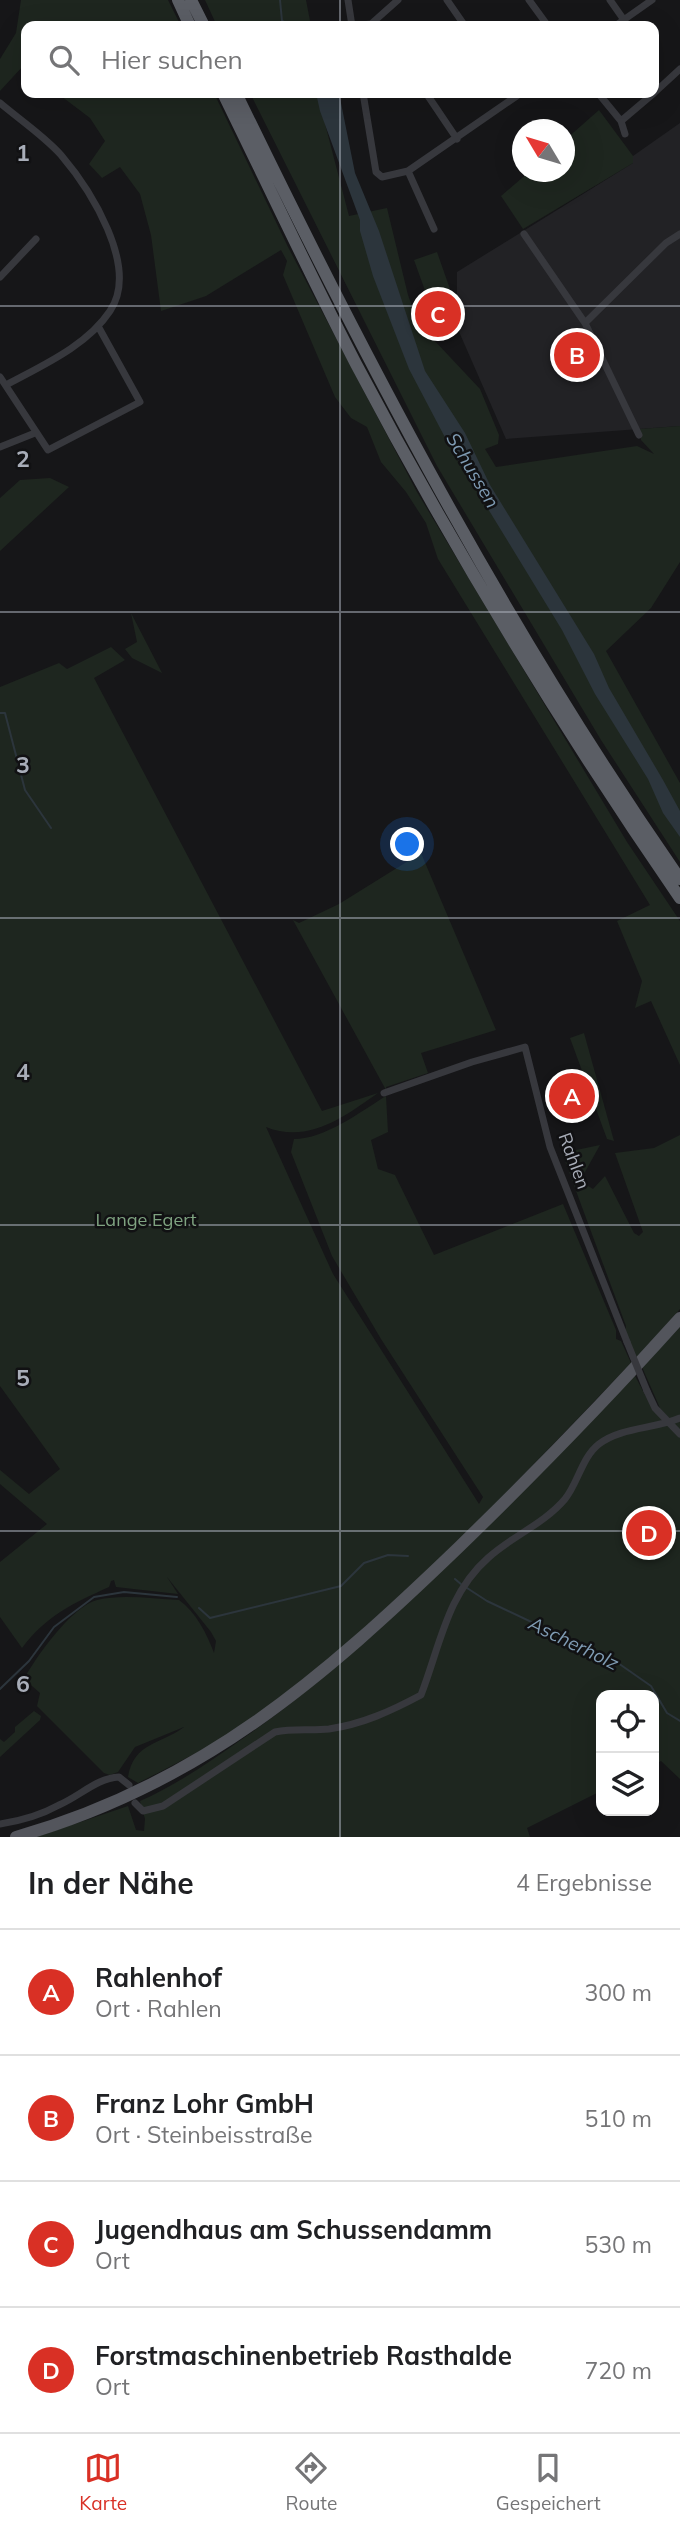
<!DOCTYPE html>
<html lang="de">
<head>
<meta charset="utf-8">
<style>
	:root { --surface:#fff; --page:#f6f6f6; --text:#202124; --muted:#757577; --line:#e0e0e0; --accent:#d93025 }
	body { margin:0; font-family:Mulish,sans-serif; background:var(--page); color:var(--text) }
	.controls { position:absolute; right:21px; bottom:21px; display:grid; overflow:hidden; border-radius:14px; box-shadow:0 7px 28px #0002 }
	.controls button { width:63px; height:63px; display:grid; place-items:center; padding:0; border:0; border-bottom:2px solid var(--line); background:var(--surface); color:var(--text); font:35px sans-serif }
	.compass { position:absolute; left:512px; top:119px; width:63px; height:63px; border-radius:50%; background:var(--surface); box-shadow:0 7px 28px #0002; rotate:308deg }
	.you { position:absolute; left:408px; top:845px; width:24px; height:24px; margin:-18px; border:5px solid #fff; border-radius:50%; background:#1a73e8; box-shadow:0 0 0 10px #1a73e833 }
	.badge { display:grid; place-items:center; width:46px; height:46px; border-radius:50%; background:var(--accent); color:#fff; font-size:23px; font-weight:700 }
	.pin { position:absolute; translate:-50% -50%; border:4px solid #fff; box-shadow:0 2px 7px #0006 }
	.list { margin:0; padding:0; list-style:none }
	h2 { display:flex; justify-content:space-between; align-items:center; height:91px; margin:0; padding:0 28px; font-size:30px }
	h2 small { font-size:23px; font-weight:400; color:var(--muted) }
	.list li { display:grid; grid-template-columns:46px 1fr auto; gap:21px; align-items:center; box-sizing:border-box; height:126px; padding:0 28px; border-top:2px solid var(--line) }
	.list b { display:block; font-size:26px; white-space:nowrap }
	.list p { margin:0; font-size:23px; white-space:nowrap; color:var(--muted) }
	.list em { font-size:23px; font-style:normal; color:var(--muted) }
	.icon { flex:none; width:38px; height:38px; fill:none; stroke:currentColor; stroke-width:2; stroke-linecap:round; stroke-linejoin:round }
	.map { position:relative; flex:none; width:680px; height:1837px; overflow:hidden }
	.search { position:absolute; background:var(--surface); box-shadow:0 7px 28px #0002; left:21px; right:21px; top:21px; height:77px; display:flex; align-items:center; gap:18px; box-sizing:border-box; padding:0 24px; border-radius:14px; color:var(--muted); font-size:26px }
	.sheet { height:595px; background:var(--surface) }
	nav { display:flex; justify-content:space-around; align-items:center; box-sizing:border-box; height:98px; border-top:2px solid var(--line); background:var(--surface); font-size:19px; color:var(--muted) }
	nav a { display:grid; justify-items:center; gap:4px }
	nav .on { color:var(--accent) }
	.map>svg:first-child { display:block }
	.built { fill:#222225 }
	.green { fill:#1e261f }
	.water { fill:#2c353c }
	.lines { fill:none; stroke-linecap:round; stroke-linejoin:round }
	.stream { stroke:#2c353c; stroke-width:2 }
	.minor { stroke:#37383d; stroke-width:7 }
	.primary { stroke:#53555c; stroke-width:12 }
	.trunk { stroke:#5b5e65; stroke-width:12 }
	.minor-bridge { stroke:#37383d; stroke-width:7 }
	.grid { fill:none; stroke:#a8adb8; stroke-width:2; stroke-opacity:0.55 }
	.labels { text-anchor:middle; stroke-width:5; stroke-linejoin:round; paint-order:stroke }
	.street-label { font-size:18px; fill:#a8adb8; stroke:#111113 }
	.park-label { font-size:18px; fill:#7fa381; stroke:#111113 }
	.water-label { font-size:19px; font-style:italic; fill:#7f9bb3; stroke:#111113 }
	.grid-label { font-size:23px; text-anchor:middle; font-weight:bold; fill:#a8adb8; stroke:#111113; stroke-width:5; stroke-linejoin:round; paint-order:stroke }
</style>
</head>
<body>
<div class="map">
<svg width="680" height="1837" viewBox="0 0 680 1837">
	<rect width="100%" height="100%" fill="#161618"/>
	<!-- built -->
	<path class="built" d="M680 123V426L506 439 446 302 457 297V272L633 163V156Z"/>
	<!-- green -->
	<path class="green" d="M21 0H168L181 26H26V68L23 66 0 91V59L16 33Z
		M205 0H306L311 26H217Z
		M57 93H214L288 247 417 492 627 842 680 921V1065L651 1001 635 1008 642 981 617 921 650 905 438 559 426 523 406 492 381 462 367 427 351 418 335 397 283 275 287 261 281 250 206 296 161 311 151 235 140 194 120 167 102 178 89 164 105 141 90 118Z
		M250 93H317L349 216 387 208 408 295 418 323 480 389 499 435 498 444 485 449 496 467 637 446 654 454 641 440 640 429 680 426V562L651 608 606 651 680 783V862L601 740 437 466Z
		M599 110 633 156V163L523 229 501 196 529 172H564L565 140Z
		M437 252 450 289 427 296 414 260Z
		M50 478 69 487 0 551V498L20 480Z
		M131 613 162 673 132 658 125 649 137 642Z
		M111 647 125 660 94 678 322 1111 378 1093C344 1117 308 1144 266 1127L333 1274 479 1504 483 1497 381 1339 332 1256 291 1152 294 1139C325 1139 360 1112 386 1096L388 1132 371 1140 378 1169 395 1175 434 1255 563 1204 616 1330V1339L621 1341 631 1363C513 1486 395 1613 258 1714 221 1742 179 1762 138 1783L128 1777C134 1742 160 1745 184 1727L135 1747 118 1772 110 1775 104 1773 37 1706 40 1693 24 1679C36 1657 71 1607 97 1600 123 1594 153 1599 179 1600 196 1612 207 1634 214 1653L216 1641 211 1632 167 1577 178 1594 116 1587 114 1580 111 1581 109 1587C72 1604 47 1615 22 1648L0 1617V1562L47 1524 0 1484V1470L29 1494 60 1469 0 1386V687L59 663 67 669Z
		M421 853 496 1030 421 1053 428 1073 386 1087V1090L293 920 299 923 339 904Z
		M584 1033 614 1141 607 1139 570 1038Z
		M680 1135V1309L637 1358 625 1332 626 1326 562 1153 600 1145 580 1181 593 1189 605 1176 634 1233 639 1236 643 1232 615 1153 654 1148Z
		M680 1327V1779L661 1761 654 1765V1695H601V1791L527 1828 530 1837H36L128 1806 136 1830 144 1831 145 1819 140 1801C177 1785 212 1760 245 1737 388 1638 511 1498 634 1374L654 1412 660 1408 642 1367Z
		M34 1711 41 1716 40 1720 0 1757V1739L4 1742 15 1732V1727Z"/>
	<!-- water -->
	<path class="water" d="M316 93H339L355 173 379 231 425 371 465 433 490 485 594 654 609 688 663 780 680 811V837L663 813 648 779 595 694 562 630 449 445 409 369 373 276 360 231V220L320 111Z"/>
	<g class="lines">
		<!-- stream -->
		<path class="stream" d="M280 0 282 21 293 26
			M0 713H5L25 790 51 828
			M455 1579 462 1585
			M467 1588 487 1601 618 1663 651 1686 667 1713 680 1721
			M199 1608 210 1618 341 1586 364 1563 388 1555 408 1556
			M0 1689 29 1661 54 1627 94 1597 124 1592 177 1597"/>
		<!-- minor -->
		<path class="minor" d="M348 0 352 26
			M447 0 465 26
			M529 0 548 26
			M610 0 624 20
			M352 26 371 24 398 0
			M615 26 652 0
			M363 93 376 172 382 177 408 171 521 93
			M426 93 457 139
			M598 93 621 121 625 134
			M654 93 680 69
			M0 103C20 120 44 136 61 155 90 189 140 267 110 311 87 346 41 366 6 385
			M621 121 654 93
			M408 171 434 229
			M524 234 585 323 639 435
			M0 277 36 239
			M585 323 666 243 680 234
			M0 377 48 450 140 402 98 326
			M0 447 35 433
			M384 1093 472 1062 525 1047 550 1147 627 1342
			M647 1391 655 1408 680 1434
			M135 1803 143 1811 163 1806 275 1732C294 1728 311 1731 329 1729 363 1724 391 1711 421 1695 440 1646 447 1594 488 1558 512 1536 544 1524 565 1499 578 1483 582 1457 599 1444 621 1427 655 1429 680 1418
			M0 1824C20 1821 41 1815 59 1805 80 1796 97 1778 119 1777L129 1785"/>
		<!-- primary -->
		<path class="primary" d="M16 1837C202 1784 323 1678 459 1547 535 1473 609 1397 680 1318"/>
		<!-- trunk -->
		<path class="trunk" d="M178 0 190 26
			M191 0 204 26
			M223 93C267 183 310 275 356 364 453 548 562 727 680 898
			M236 93C367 364 507 631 680 879"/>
		<!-- minor-bridge -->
		<path class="minor-bridge" d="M627 1342 647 1391"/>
	</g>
	<!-- grid -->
	<path class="grid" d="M340 0V26M340 93V1837M0 306H680M0 612H680M0 918H680M0 1225H680M0 1531H680"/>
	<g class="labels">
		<!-- street labels -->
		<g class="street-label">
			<text transform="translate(574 1161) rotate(70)" y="6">Rahlen</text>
		</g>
		<!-- park labels -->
		<g class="park-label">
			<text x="146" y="1226">Lange Egert</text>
		</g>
		<!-- water labels -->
		<g class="water-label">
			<text transform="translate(473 470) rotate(59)" y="7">Schussen</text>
			<text transform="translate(574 1643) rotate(26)" y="7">Ascherholz</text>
		</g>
	</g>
	<g class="grid-label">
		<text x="23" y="161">1</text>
		<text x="23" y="467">2</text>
		<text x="23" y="773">3</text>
		<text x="23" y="1080">4</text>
		<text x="23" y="1386">5</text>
		<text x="23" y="1692">6</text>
	</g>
</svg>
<div class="controls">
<button><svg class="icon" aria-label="locate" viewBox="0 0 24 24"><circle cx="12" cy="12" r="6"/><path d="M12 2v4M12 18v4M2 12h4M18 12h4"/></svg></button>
<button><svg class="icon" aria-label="layers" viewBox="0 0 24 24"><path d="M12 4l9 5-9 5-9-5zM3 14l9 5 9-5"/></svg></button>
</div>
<svg class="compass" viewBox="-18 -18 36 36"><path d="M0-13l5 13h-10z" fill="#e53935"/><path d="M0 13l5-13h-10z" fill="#757577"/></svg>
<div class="you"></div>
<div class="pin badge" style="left:572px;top:1096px">A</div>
<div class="pin badge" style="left:577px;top:355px">B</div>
<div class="pin badge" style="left:438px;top:314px">C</div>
<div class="pin badge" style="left:649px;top:1533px">D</div>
<div class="search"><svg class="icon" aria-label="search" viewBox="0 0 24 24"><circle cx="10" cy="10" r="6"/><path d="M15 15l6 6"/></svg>Hier suchen</div>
</div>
<section class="sheet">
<h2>In der Nähe<small>4 Ergebnisse</small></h2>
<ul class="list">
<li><span class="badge">A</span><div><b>Rahlenhof</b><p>Ort · Rahlen</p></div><em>300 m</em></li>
<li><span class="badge">B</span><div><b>Franz Lohr GmbH</b><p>Ort · Steinbeisstraße</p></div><em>510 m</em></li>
<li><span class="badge">C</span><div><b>Jugendhaus am Schussendamm</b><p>Ort</p></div><em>530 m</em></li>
<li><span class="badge">D</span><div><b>Forstmaschinenbetrieb Rasthalde</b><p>Ort</p></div><em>720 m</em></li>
</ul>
</section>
<nav>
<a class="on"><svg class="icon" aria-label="map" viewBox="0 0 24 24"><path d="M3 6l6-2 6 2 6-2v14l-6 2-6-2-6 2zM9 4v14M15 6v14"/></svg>Karte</a>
<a><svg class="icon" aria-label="directions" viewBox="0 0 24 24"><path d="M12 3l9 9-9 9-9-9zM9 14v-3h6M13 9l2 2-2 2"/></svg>Route</a>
<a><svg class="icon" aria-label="saved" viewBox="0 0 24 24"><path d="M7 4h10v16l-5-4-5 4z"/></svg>Gespeichert</a>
</nav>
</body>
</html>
